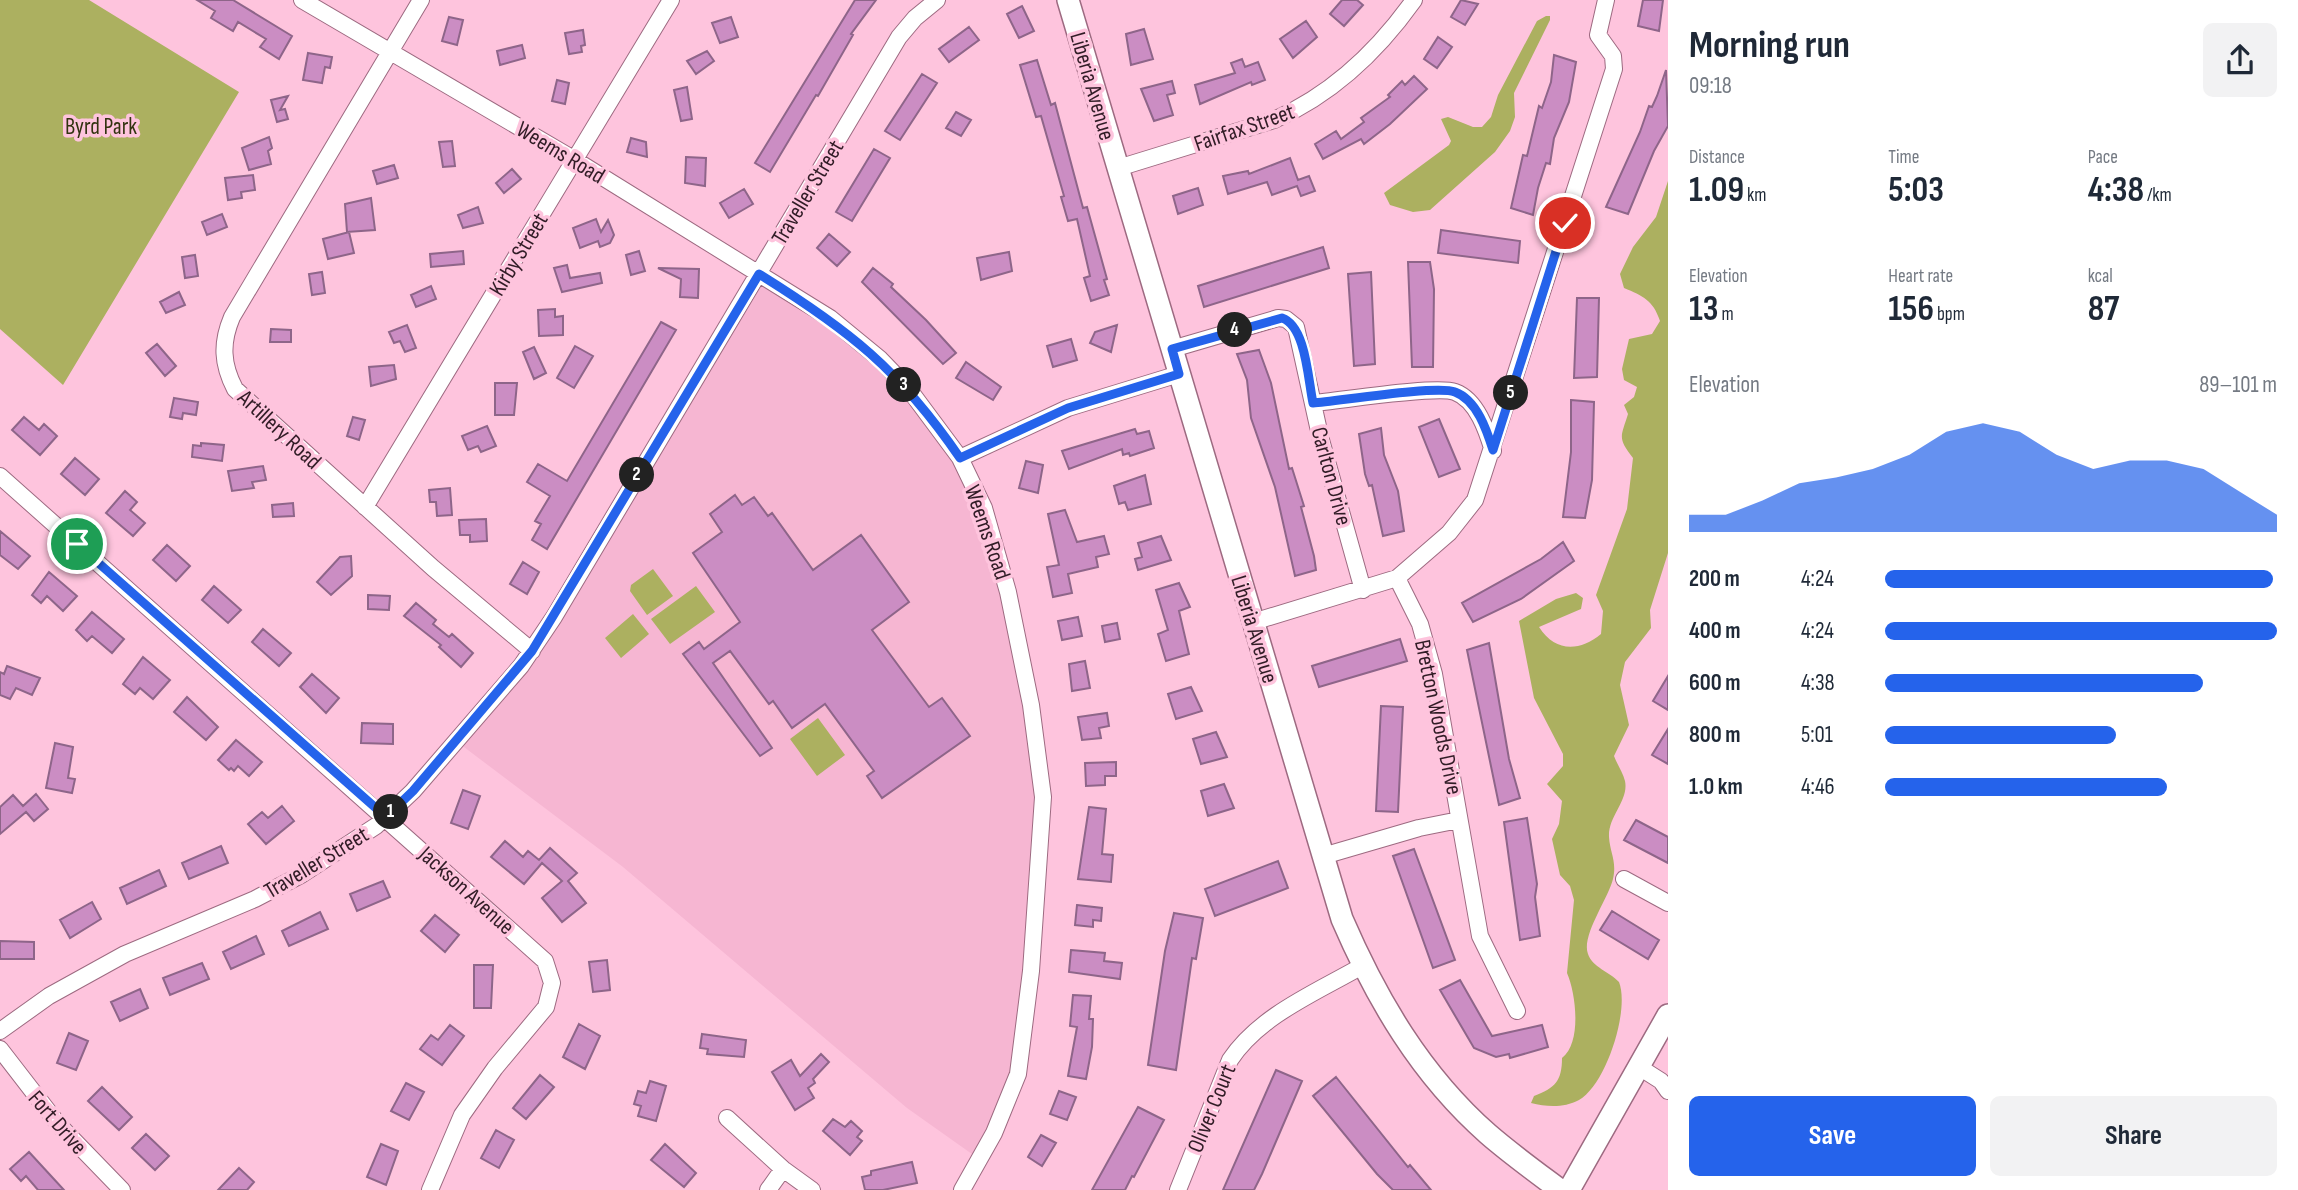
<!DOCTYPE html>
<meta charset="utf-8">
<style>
body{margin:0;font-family:"Sofia Sans Condensed",sans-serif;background:#f2f2f3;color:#1f2937;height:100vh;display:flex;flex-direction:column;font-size:26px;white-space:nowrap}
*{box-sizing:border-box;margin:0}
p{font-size:23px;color:#747a83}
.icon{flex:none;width:38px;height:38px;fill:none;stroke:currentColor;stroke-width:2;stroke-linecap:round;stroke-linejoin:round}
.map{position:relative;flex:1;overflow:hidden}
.details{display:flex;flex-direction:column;background:#fff;width:630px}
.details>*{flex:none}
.pin{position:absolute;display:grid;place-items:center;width:60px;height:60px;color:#fff;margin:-30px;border:4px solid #fff;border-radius:50%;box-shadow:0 2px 7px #0007}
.km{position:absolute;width:35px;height:35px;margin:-18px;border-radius:50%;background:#222;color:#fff;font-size:19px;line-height:35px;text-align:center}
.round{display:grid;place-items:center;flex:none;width:74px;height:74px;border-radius:10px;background:#f2f2f3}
.overview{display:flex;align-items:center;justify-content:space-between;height:119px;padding:0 21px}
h1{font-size:38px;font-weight:700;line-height:52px}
.figures{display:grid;grid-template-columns:repeat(3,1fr);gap:10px;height:119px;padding:7px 21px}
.figures div{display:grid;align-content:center}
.figures b{font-size:35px;font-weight:700}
.figures small{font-size:19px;font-weight:400}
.figures p{font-size:19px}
.chart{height:196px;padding:14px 21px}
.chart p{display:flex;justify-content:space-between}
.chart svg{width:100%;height:126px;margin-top:7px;fill:#2563eb;opacity:.7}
.primary-button{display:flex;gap:14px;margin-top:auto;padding:14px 21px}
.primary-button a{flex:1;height:80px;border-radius:10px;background:#2563eb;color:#fff;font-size:28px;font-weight:700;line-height:80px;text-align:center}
.primary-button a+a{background:#f2f2f3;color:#1f2937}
ul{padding:0 21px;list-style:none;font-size:23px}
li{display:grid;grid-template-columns:112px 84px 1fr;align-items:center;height:52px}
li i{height:18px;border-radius:9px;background:#2563eb}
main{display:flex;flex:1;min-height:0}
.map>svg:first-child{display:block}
</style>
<main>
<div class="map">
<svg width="1668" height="1190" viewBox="0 0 1668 1190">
<rect width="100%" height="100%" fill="#fec4dd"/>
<path fill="#f6b6d2" d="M759,274L830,318L908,388L984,508L1039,752L1018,1074L979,1159L907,1108L623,867L456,741L521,666Z"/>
<path fill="#acb060" d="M0,0H89L239,92L63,385L0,329Z
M1546,16H1550V20L1514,93L1515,117L1510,131L1495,152L1430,210L1413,212L1390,205L1384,193L1449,145L1451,141L1441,119L1448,117L1473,127H1482L1491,117L1498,95L1537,21Z
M1668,181V553L1650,610L1651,628L1625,662L1620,685L1629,725L1614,756C1617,764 1623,773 1625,781C1629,801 1608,816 1609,837C1610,853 1617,861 1613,879C1608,899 1581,936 1588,954C1592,967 1610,972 1619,982C1630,1010 1606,1085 1579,1100C1564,1108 1547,1107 1531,1103L1534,1096C1555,1088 1562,1081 1562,1058C1582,1043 1576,993 1567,973L1574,900L1570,886L1560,875L1552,839L1559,824L1562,801L1547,784L1563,766V754L1534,698L1519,621L1556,599L1576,593L1583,598L1581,609L1539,627C1555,652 1579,652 1601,634L1603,611L1596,595L1627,509L1633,458C1617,437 1621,437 1628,414L1624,405L1634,397L1637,387L1624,380L1622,369L1629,339L1652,334L1660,321C1653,300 1643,296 1624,288L1620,274L1633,247L1656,217Z
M653,569L673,596L647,615L630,591L631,585Z
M696,586L715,612L670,644L651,619Z
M633,614L649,634L621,658L605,638Z
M818,718L845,755L817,776L790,739Z"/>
<path fill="#cb8dc3" stroke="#8e6589" stroke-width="2" d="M197,0H233L292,36L279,59L260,47L266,39L238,22L233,31L211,18L215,11Z
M855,0H876L851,34L853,35L818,96L816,95L770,172L755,163Z
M1342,0H1357L1363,5L1344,26L1330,14Z
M1461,0L1478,4L1465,25L1451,17Z
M1643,0H1663L1659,31L1638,26Z
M1022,6L1034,31L1019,38L1007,14Z
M449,17L463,20L457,45L442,41Z
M731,17L738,37L720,43L712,23Z
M1306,21L1317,37L1293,58L1280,39Z
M969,27L979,40L949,62L939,49Z
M1144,29L1153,59L1131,65L1126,34Z
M583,30L585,45L581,46L582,52L569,54L565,33Z
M1438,37L1452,47L1437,68L1424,59Z
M522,45L525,58L500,65L497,51Z
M707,51L714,61L696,74L687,61Z
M308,53L332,57L330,68L325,67L322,83L303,80Z
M1554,55L1576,62L1569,102L1554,138L1550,164L1546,163L1538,188L1533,215L1511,208L1523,155L1527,156L1539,106L1542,108L1551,82Z
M1242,59L1245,67L1258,62L1265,80L1252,85L1251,82L1200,104L1195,85L1235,73L1231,63Z
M1037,60L1051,105L1055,103L1083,208L1087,207L1107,279L1104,280L1109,295L1091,301L1084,278L1090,276L1077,219L1068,221L1061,197L1064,196L1041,116L1036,117L1020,65Z
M1666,70L1668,126L1654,151L1628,214L1606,207L1640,132L1649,106L1652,107L1657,96Z
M922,74L937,83L900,140L885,131Z
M1414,76L1427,89L1390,124L1364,144L1361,139L1323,159L1315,144L1336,131L1341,139L1364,122L1361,118L1390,97L1388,95L1402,81L1405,85Z
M557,80L569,83L565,104L552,101Z
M1172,81L1175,93L1167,95L1173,115L1154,121L1141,89Z
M687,87L692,119L681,121L674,90Z
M288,96L280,110L285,109L288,119L277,122L271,100Z
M956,112L971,120L961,136L946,128Z
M269,137L272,148L268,151L271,164L249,170L242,148Z
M631,138L646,142L647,157L627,152Z
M452,141L455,166L443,167L439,142Z
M874,149L890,158L852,221L836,212Z
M686,157L706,158L705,186L685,183Z
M1290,158L1298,180L1309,176L1315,191L1301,196L1297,186L1272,195L1267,182L1228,194L1223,176L1248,171L1249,174Z
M394,165L398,178L377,184L373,171Z
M512,169L521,179L504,193L496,183Z
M253,175L255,190L241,192L242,198L228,200L225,178Z
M1198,188L1203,205L1178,214L1173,196Z
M744,189L753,204L729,218L720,203Z
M371,198L375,230L347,232L345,204Z
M478,207L483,223L463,228L458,215Z
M222,214L227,227L207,235L202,222Z
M596,219L601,232L608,220L614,235L610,243L600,247L598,241L580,248L573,228Z
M1441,230L1520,241L1518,263L1438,253Z
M349,232L354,253L328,259L323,239Z
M829,234L850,252L837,266L817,248Z
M1323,247L1329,268L1204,307L1198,286Z
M463,251L464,264L431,267L430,254Z
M639,251L645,271L631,275L626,255Z
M1009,252L1012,271L981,280L977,258Z
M195,255L198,276L185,278L182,257Z
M1408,262H1430L1434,289L1433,367H1412Z
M567,265L570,278L600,273L602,283L562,292L554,268Z
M658,268L699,269L698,298L680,297L681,279Z
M873,268L893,284L891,287L926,320L956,353L943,364L862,282Z
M322,272L325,293L312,295L309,274Z
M1371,272L1375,364L1354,366L1348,274Z
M431,286L436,299L416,307L411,295Z
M179,292L185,305L166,313L160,302Z
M1577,298H1599L1597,377L1574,378Z
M555,309V317L563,316V335L539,336L538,310Z
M661,322L676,330L547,549L532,540L541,524L535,521L550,496L527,482L538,464L567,481Z
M407,325L416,348L405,352L400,341L394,343L389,332Z
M1117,325L1111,352L1090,343L1095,332Z
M271,329L291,330V342H270Z
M1071,339L1077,360L1053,367L1047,346Z
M157,344L176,366L165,376L146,353Z
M575,346L593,356L574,388L557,378Z
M534,347L546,373L534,379L523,352Z
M1259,350L1271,383L1289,469L1292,468L1304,506L1301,507L1314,556L1316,570L1295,576L1275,487L1251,418L1247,380L1237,354Z
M966,362L1001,387L993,400L956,378Z
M394,365L396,379L371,386L369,367Z
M495,383H517L514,415H495Z
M174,398L198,402L196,415L183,413L182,419L170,417Z
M1571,400L1594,402L1592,480L1585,518L1563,517L1571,452Z
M24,417L39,430L44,424L57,436L40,455L12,430Z
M353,417L365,420L359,440L347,436Z
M1439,419L1460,469L1439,477L1419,427Z
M487,426L496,446L481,452L478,446L468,450L462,436Z
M1381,428L1384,455L1398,491L1404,531L1383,536L1372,485L1369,486L1365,474L1359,434Z
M1135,429L1137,434L1149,431L1154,448L1130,456L1129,453L1123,455L1122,449L1069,469L1062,451Z
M201,443L224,445L222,461L192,457L193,445L201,446Z
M75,458L99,479L85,495L61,474Z
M1026,461L1043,465L1038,493L1019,488Z
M263,466L266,480L252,482L254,488L232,491L228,471Z
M1145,475L1151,504L1128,510L1125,502L1119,504L1114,486Z
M450,488L452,515L437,516L436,502H430L429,490Z
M125,491L137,502L130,510L145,523L133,536L106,513Z
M735,495L742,505L754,497L768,516L772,513L813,570L861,535L909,602L872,630L929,707L942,698L970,736L882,798L867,776L874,771L825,704L792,728L773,701L769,704L730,651L713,663L772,748L760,756L683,654L699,642L704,649L740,622L693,553L722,532L710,514Z
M293,503L294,516L273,517L272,505Z
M1065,510L1077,542L1104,536L1109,554L1096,557L1098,567L1068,574L1072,593L1053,597L1047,567L1059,565L1048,514Z
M486,519L487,541L470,542V535H460L459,520Z
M0,531L30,556L18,569L0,555Z
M1161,536L1171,560L1138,570L1135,559L1142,557L1138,543Z
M1563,542L1574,561L1521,599L1473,622L1462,603L1541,559Z
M167,545L190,566L176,581L153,560Z
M351,556L352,576L331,595L317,582L340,557Z
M523,562L539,572L527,594L510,584Z
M49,572L77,596L63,611L47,596L41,603L32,595Z
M1179,583L1190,607L1179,611L1189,654L1166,661L1158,634L1168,630L1156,590Z
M214,586L241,610L228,623L202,600Z
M368,595L390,596L389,610L368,609Z
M416,603L436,620L433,624L449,637L452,634L473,653L461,667L439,647L441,645L404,616Z
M92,612L124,639L112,653L92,636L87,641L76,630Z
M1078,617L1082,636L1062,640L1058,621Z
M1117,623L1120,639L1105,642L1102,626Z
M263,629L291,653L279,666L252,642Z
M1400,639L1407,661L1319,687L1312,666Z
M1489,643L1509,759L1520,798L1499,805L1467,650Z
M143,657L170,680L153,699L140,688L135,694L123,684Z
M1085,661L1090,688L1072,691L1069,664Z
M7,666L40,678L32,695L16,688L10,699L0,695V672L4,674Z
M312,674L339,698L326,713L300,687Z
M1668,676V710L1653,701Z
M1191,687L1202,711L1176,719L1168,694Z
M187,697L218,727L206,740L174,712Z
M1381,706L1403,707L1398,812L1376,811Z
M1107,713L1109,726L1099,728L1101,738L1082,740L1078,717Z
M362,723L393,724V744L361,743Z
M1668,729V764L1652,755Z
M1216,732L1227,757L1201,764L1193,739Z
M236,740L262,762L249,776L238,766L234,771L231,768L229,770L218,760Z
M55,743L73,747L68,778L75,779L72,793L46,788Z
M1116,762V776H1105V785L1086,786L1085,763Z
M1224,784L1234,808L1208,816L1201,791Z
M463,790L480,796L468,829L451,823Z
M36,794L48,809L34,821L26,812L0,834V807L13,795L23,806Z
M282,806L294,821L266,844L248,824L262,812L268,818Z
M1089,807L1106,809L1102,854L1113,855L1111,882L1078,879Z
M1527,818L1537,884L1535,897L1540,936L1520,940L1504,822Z
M1636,820L1668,837V863L1624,840Z
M505,841L523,857L528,851L539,860L550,848L577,873L568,881L586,903L562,922L542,898L562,881L542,863L524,884L491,857Z
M221,846L228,863L189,879L182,863Z
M1414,849L1455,960L1433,968L1393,856Z
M1278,861L1288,888L1215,916L1205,889Z
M159,870L166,886L127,904L120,888Z
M383,881L390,897L357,911L350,894Z
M92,902L101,919L70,938L60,920Z
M1077,905L1102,908L1101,921L1093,920V927L1075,925Z
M1612,911L1659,940L1648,959L1600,930Z
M320,912L328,929L289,946L282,931Z
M1174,913L1203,918L1196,959L1192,958L1176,1070L1148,1065L1165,951Z
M435,915L459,935L445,952L421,931Z
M256,936L264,954L231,969L223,952Z
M0,941L34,942V959H0Z
M1071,950L1105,953L1104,961L1122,963L1120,979L1069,972Z
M607,960L610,990L593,992L589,962Z
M202,963L209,979L170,995L163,978Z
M474,965H493L491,1008H474Z
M1460,980L1492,1036L1542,1025L1548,1047L1510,1058L1509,1054L1496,1057L1474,1048L1440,990Z
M140,989L148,1008L120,1021L111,1002Z
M1073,995L1091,996L1089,1019H1093L1092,1047L1086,1079L1068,1076L1077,1027L1070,1026Z
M579,1024L600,1036L585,1069L563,1057Z
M450,1025L464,1036L442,1065L420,1049L431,1035L438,1040Z
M69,1033L88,1041L76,1070L57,1063Z
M702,1034L746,1040L744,1057L707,1054L708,1049L700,1048Z
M821,1054L829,1062L813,1079L815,1083L808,1088L814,1098L795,1110L772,1072L791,1060L800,1076Z
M1276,1070L1302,1081L1262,1174L1254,1190H1223Z
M540,1075L554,1087L526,1119L513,1108Z
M1336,1077L1408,1167L1410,1165L1431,1190H1393L1377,1174L1313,1096Z
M650,1081L666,1086L656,1121L638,1116L641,1106L634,1104L638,1091L646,1093Z
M406,1083L424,1092L409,1120L391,1111Z
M102,1087L132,1117L119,1130L88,1101Z
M1059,1091L1076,1097L1067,1120L1050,1114Z
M1138,1107L1164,1120L1134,1177L1132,1176L1125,1190H1092Z
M833,1119L845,1127L851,1121L862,1131L857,1137L862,1141L850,1155L823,1131Z
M496,1130L514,1140L499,1168L481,1158Z
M146,1134L169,1156L155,1170L132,1148Z
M1041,1135L1056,1143L1042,1166L1028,1157Z
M381,1144L398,1151L386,1185L367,1177Z
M665,1144L696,1173L684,1187L651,1160Z
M29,1152L52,1177L64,1190H38L26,1176L21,1181L10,1169Z
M912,1162L917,1183L883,1190H865L862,1177L871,1175V1171Z
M239,1168L254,1182L247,1190H218Z"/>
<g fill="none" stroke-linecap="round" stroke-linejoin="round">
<g stroke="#9d6a81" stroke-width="18">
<path id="street" d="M302,0L575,160L830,318L880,359L908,388L960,458L984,508L1008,592L1031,705L1043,797L1031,971L1018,1074L994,1133L962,1190
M421,0L232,317C221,343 222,364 235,389L433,568L532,651
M1118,168L1274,120C1333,94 1377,52 1414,0
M1172,349L1278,318L1286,319L1296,327L1321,440L1363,590
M1313,403C1339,401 1436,385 1455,392C1477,400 1487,431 1493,451
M960,458L1068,408L1179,374
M0,476L545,961L552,983L546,1007L495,1068L462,1115L430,1190
M365,507L671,0
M1397,578L1420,624L1434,674L1480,936L1517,1011
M1253,622L1397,578L1449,533L1475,500L1614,69L1613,56L1598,35L1606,0
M1323,856L1419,828L1459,820
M1624,879L1668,903
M0,1031L49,996L125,954L255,899L301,875L376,826L413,791L521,666L554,617L899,37L915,18L937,0
M0,1049L58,1124L122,1190
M1639,1067L1661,1081L1668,1091
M727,1118L783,1169L812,1190
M768,1190L783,1169
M1178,1190L1230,1060C1260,1015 1317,992 1362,966"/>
</g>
<g stroke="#9d6a81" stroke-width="24">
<path id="secondary" d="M1068,0L1342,919C1377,1000 1421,1075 1488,1134C1511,1154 1536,1172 1560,1190
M1569,1190L1668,1015"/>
</g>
<use href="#street" stroke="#fff" stroke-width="16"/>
<use href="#secondary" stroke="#fff" stroke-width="21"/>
</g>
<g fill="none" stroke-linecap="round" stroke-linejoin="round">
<g stroke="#fff" stroke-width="14">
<path id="route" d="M77,544L386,817L413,791L532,651L759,274C849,330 899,369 960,458L1068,408L1179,374L1172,349L1282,318C1306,326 1308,380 1313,403C1339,401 1437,385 1455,392C1477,400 1487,431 1493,450L1565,223"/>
</g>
<use href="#route" stroke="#2563eb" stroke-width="9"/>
</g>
<g text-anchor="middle" stroke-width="7" stroke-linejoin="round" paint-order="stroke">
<g font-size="23" fill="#311c26" stroke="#fec4dd">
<text transform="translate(1093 86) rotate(74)" y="8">Liberia Avenue</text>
<text transform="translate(1244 127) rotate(-19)" y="8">Fairfax Street</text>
<text transform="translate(561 152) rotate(31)" y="8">Weems Road</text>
<text transform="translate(807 192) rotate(-59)" y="8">Traveller Street</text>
<text transform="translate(518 254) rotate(-59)" y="8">Kirby Street</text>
<text transform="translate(280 429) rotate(43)" y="8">Artillery Road</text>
<text transform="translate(1332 476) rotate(75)" y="8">Carlton Drive</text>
<text transform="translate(988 532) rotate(71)" y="8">Weems Road</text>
<text transform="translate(1255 629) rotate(73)" y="8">Liberia Avenue</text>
<text transform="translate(1439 717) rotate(78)" y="8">Bretton Woods Drive</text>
<text transform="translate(316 862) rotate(-31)" y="8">Traveller Street</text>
<text transform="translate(467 890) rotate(42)" y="8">Jackson Avenue</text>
<text transform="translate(1211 1108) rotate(-68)" y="8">Oliver Court</text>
<text transform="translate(58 1122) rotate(49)" y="8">Fort Drive</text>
</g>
<g font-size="23" fill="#323310" stroke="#fec4dd">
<text x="101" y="134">Byrd Park</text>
</g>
</g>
</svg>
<div class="pin" style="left:77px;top:544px;background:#1e9e55"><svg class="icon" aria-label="arrive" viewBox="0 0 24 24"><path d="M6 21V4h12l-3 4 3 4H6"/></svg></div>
<div class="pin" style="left:1565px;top:223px;background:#d93025"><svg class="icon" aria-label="check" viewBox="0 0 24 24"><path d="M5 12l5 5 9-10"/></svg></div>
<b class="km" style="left:391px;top:812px">1</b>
<b class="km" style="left:637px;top:475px">2</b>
<b class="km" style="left:904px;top:385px">3</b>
<b class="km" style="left:1235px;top:330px">4</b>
<b class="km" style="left:1511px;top:393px">5</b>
</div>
<section class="details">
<div class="overview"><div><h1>Morning run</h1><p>09:18</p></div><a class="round"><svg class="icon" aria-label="share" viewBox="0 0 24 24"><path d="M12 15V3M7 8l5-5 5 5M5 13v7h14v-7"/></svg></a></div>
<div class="figures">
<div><p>Distance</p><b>1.09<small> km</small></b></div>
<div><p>Time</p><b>5:03</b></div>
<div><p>Pace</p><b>4:38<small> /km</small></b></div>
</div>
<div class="figures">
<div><p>Elevation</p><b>13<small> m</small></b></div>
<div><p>Heart rate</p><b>156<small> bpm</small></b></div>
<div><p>kcal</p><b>87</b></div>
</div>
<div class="chart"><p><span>Elevation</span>89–101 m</p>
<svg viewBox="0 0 160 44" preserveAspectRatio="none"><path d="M0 44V38L10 38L20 33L30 27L40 25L50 22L60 17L70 9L80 6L90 9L100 17L110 22L120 19L130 19L140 22L150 30L160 38V44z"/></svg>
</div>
<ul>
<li><b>200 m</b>4:24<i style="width:99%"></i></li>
<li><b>400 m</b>4:24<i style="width:100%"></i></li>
<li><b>600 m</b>4:38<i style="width:81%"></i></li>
<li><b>800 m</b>5:01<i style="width:59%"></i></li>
<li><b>1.0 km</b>4:46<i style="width:72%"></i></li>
</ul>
<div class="primary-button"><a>Save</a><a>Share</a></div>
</section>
</main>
